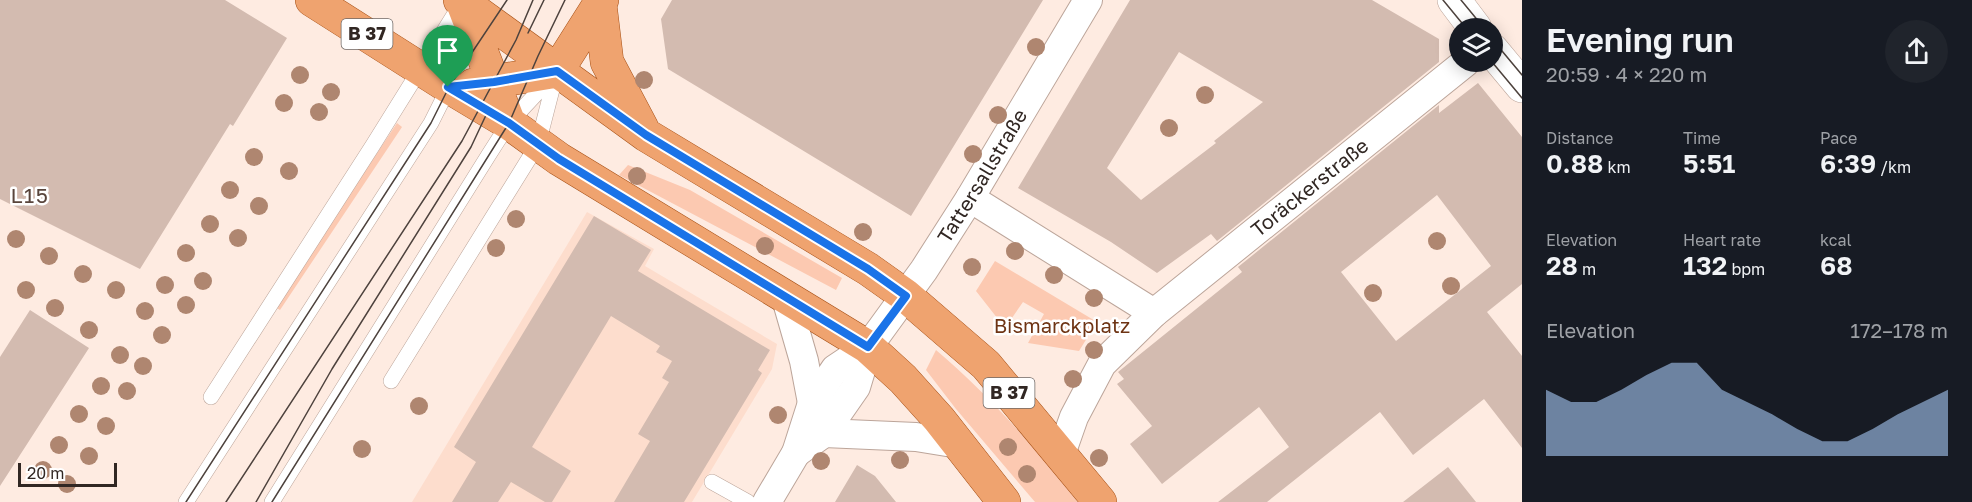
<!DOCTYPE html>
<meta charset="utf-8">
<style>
body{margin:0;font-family:"Golos Text",sans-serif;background:#20242c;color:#f1f3f6;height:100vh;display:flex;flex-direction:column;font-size:22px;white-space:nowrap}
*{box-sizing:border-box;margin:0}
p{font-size:20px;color:#9ea1a6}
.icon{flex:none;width:33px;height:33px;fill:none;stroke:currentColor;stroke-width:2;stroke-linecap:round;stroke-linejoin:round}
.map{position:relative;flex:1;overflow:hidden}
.details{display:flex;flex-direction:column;background:#171b24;width:450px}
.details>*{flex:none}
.controls{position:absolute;left:1449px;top:18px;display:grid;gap:12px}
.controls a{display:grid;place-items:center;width:54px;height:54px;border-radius:50%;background:#171b24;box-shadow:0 3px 15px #0003;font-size:30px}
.scale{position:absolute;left:18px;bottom:15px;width:99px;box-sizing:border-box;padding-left:6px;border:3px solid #312723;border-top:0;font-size:16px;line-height:21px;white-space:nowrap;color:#312723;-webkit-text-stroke:4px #fff;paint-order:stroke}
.pin{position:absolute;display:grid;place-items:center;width:51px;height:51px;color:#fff;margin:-62px -26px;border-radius:50% 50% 50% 0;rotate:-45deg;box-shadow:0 0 6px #0007}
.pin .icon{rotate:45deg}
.round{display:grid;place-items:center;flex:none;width:63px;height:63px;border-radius:32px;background:#20242c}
.summary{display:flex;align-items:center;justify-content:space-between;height:102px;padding:0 24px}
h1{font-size:33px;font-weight:600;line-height:45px}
.stats{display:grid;grid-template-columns:repeat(3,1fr);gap:9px;height:102px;padding:6px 24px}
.stats div{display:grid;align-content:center}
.stats b{font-size:26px;font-weight:600}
.stats small{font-size:16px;font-weight:400}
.stats p{font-size:16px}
.chart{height:168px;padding:12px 24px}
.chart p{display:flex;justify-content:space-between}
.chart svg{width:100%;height:108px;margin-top:6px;fill:#92b0d6;opacity:.7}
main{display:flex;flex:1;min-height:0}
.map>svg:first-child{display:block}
</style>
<main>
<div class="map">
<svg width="1522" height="502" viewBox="0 0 1522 502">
<rect width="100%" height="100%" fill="#feebe1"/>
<path fill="#fdddcd" d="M587,212L654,249L645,266L777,344L772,369L692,502H412Z"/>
<path fill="#fcc9b1" d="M397,123L402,127L280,310L275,307Z
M628,165L690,190L842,278L836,290L619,175Z
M995,261L1097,322L1079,351L1028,343L1044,314L1023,302L1005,328L976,291Z
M936,350C988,394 1036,448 1078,502H1035L956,409L926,370Z"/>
<path fill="#d3bbb0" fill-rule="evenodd" d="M0,0H225L287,38L233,126L230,124L140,269L0,199Z
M672,0H1043L911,216L668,69L661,19Z
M1130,0H1372L1439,39V62L1217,241L1211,234L1157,273L1111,242L1018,188ZM1179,52L1263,102L1214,141L1216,143L1141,200L1107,168Z
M1478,83L1522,137V284L1487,312L1522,356V448L1484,399L1413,455L1380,412L1267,502H1218L1289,447L1259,407L1162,484L1130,444L1152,426L1117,384L1124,379L1118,372L1242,272L1238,267L1439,105V113ZM1437,195L1491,266L1396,341L1341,272Z
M594,216L651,250L638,271L770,350L758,370L762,373L684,502H614L650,441L638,434L669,382L662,378L672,361L656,352L660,346L611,316L532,447L571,471L552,502H545L511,482L498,502H452L476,462L454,447Z
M30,310L89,348L0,486V357Z
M857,465L875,476L896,502H835Z
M1448,467L1476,502H1403Z"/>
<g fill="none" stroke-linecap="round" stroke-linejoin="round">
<g stroke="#bca59a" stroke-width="16">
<path id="lane" d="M391,381L538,144L556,74
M211,397L373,145L459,7
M712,482L748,502
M186,502L431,123L449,87L460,15
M272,502L488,156L509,123L552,77"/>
</g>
<g stroke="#bca59a" stroke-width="30">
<g id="street">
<path d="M970,198L1154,313"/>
<path d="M785,295L804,361L812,403"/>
<path d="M824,433L916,437L959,444"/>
<path id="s1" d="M796,453L824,433L856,387L868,347L924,270L970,198L1088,0"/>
<path id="s2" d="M1061,454L1074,417L1102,364L1154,313L1466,62"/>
<path d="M767,502L796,453L812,403L835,369L868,347"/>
</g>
</g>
<g stroke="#bca59a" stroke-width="34">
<path id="secondary" d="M1454,0L1475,28
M1492,50L1522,86"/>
</g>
<g stroke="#a65016" stroke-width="34">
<path id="primary" d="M312,0L449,87L509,123L559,159L868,347L903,379L939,419L1004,502
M460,0L646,135L868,269L906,296L986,365L1100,502
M462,1L509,123
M600,4L607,62L642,128
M557,71L602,0
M473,85L557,71"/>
</g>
<use href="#lane" stroke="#fff" stroke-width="15"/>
<use href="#street" stroke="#fff" stroke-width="28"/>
<use href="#secondary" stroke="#fff" stroke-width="33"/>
<use href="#primary" stroke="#efa36f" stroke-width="33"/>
<path stroke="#4d423d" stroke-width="1.5" d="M1443,0L1466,28
M1461,0L1484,28
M528,33L544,0
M1492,39L1522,75
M1492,62L1522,98
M186,502L431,123L449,87L507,0
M226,502L462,141L516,40L533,0
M256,502L332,369L471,147L487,113
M272,502L509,123L538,56L565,0"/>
</g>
<g fill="#af8670">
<circle cx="1036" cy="47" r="9"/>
<circle cx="300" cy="75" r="9"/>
<circle cx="644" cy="80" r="9"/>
<circle cx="331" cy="92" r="9"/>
<circle cx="1205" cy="95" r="9"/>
<circle cx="284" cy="103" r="9"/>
<circle cx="319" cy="112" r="9"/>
<circle cx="998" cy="115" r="9"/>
<circle cx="1169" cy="128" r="9"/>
<circle cx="973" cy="154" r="9"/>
<circle cx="254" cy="157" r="9"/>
<circle cx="289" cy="171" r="9"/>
<circle cx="637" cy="176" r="9"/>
<circle cx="230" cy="190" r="9"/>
<circle cx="259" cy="206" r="9"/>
<circle cx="516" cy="219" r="9"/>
<circle cx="210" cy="224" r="9"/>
<circle cx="863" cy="232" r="9"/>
<circle cx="238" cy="238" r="9"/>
<circle cx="16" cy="239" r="9"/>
<circle cx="1437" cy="241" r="9"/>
<circle cx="765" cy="246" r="9"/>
<circle cx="496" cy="248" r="9"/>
<circle cx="1015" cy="251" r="9"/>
<circle cx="186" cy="253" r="9"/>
<circle cx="49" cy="256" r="9"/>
<circle cx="972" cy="267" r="9"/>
<circle cx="83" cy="274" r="9"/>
<circle cx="1054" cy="275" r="9"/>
<circle cx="203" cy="281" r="9"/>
<circle cx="165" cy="285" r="9"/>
<circle cx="1451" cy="286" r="9"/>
<circle cx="26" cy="290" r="9"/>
<circle cx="116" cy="290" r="9"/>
<circle cx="1373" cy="293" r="9"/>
<circle cx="1094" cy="298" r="9"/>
<circle cx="186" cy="305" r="9"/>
<circle cx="55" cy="308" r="9"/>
<circle cx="145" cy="311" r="9"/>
<circle cx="89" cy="330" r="9"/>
<circle cx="162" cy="335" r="9"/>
<circle cx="1094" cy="350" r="9"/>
<circle cx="120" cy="355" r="9"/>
<circle cx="143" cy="366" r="9"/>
<circle cx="1073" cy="379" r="9"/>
<circle cx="101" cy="386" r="9"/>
<circle cx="127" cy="391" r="9"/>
<circle cx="419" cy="406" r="9"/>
<circle cx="79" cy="414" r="9"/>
<circle cx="778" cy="415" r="9"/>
<circle cx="106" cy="426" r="9"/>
<circle cx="59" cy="445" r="9"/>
<circle cx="1008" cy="447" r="9"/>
<circle cx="362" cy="449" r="9"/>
<circle cx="89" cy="456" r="9"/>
<circle cx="1099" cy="458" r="9"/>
<circle cx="900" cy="460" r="9"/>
<circle cx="821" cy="461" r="9"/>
<circle cx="43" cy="470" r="9"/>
<circle cx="1027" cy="474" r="9"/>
<circle cx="67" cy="484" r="9"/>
</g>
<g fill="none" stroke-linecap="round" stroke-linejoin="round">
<g stroke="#fff" stroke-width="12">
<path id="route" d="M557,71L646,135L868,269L906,296L868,347L559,159L509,123L448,87L494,82Z"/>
</g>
<use href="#route" stroke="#1a73e8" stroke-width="8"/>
</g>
<g text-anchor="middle" stroke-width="5" stroke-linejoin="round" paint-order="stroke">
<g fill="#fff" stroke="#6f6865" stroke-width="1.5">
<rect x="341.5" y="19" width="51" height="30" rx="4.5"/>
<rect x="983.5" y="378" width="51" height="30" rx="4.5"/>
</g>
<g font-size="18" font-weight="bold" fill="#312723">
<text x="367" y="40">B 37</text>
<text x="1009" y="399">B 37</text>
</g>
<g font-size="20" fill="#312723" stroke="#fff">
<text dy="7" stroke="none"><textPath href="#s1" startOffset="338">Tattersallstraße</textPath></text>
<text dy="7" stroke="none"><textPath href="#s2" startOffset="372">Toräckerstraße</textPath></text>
</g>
<g font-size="20" fill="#6e3414" stroke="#fff">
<text x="1062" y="333">Bismarckplatz</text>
</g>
<g font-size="21" letter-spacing="1.5" fill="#59453c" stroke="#fff">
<text x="30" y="203">L15</text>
</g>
</g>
</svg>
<div class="controls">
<a><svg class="icon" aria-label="layers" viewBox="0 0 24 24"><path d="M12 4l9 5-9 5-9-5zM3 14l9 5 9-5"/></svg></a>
</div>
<div class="scale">20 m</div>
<div class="pin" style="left:448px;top:87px;background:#1e9e55"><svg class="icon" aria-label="arrive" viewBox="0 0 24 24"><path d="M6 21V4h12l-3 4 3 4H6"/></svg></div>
</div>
<section class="details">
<div class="summary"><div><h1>Evening run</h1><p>20:59 · 4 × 220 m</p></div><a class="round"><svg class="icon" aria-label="share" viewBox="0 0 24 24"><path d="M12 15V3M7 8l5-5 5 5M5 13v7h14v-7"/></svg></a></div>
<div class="stats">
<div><p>Distance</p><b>0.88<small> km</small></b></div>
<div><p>Time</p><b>5:51</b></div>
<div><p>Pace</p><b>6:39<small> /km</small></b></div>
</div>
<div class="stats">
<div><p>Elevation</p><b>28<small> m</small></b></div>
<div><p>Heart rate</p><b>132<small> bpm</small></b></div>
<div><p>kcal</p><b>68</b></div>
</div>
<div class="chart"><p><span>Elevation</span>172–178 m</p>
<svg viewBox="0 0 160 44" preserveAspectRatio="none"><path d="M0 44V17L10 22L20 22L30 17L40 11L50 6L60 6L70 17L80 22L90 27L100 33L110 38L120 38L130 33L140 27L150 22L160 17V44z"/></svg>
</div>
</section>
</main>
